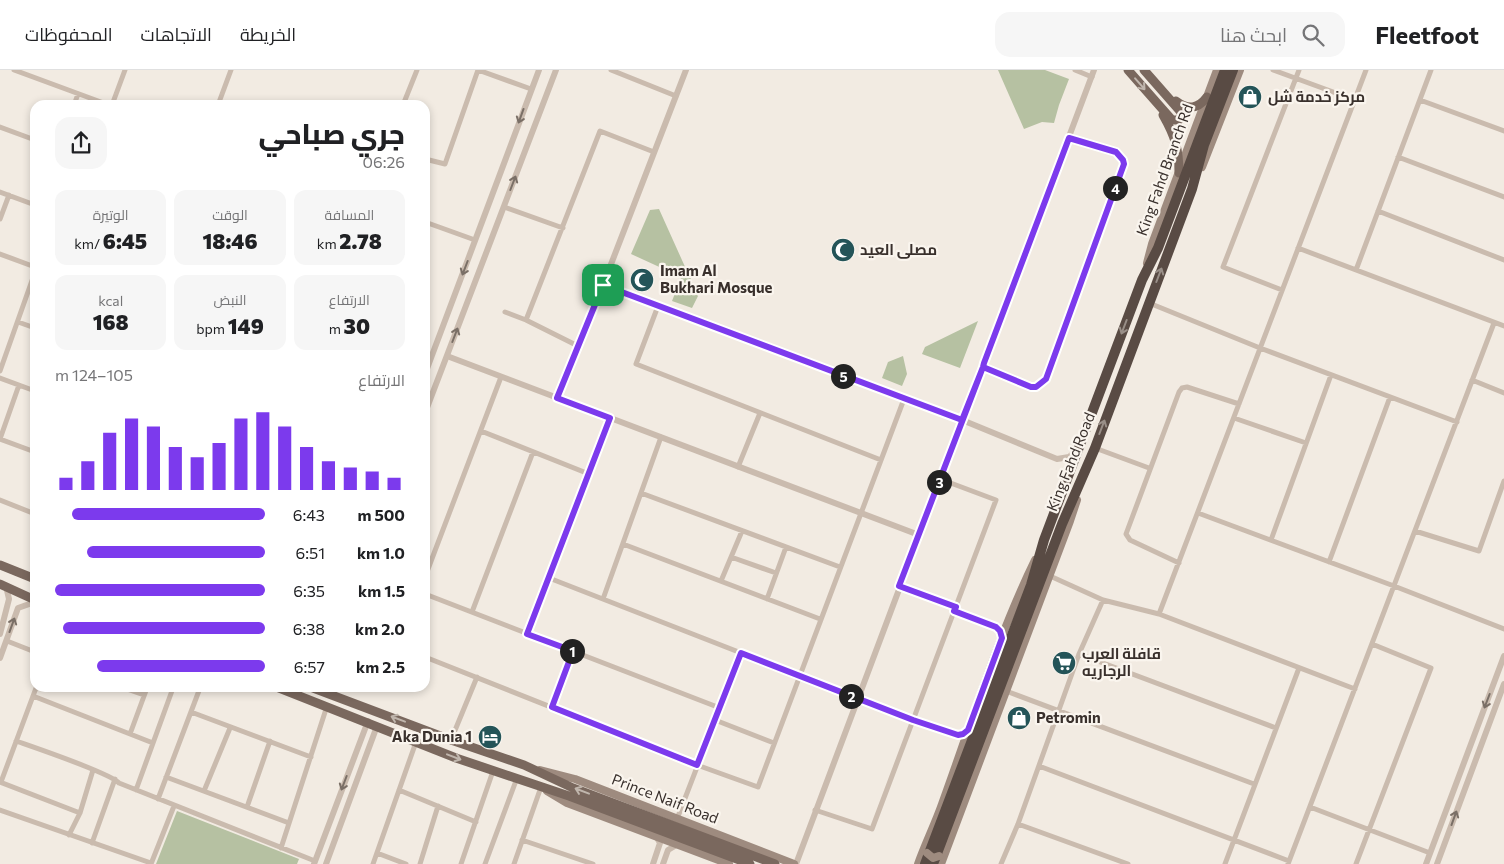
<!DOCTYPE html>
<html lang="ar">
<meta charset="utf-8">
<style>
body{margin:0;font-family:Commissioner,Cairo,sans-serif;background:#f6f6f6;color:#202124;direction:rtl;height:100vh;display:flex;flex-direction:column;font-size:19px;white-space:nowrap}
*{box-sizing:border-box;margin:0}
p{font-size:16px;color:#757577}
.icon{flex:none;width:28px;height:28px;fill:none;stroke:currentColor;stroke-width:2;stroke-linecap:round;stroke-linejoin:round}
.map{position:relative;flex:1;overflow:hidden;direction:ltr}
.sheet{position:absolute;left:30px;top:30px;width:400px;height:592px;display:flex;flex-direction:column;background:#fff;border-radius:15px;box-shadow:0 2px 8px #0003;direction:rtl}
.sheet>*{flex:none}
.pin{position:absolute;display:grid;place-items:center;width:42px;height:42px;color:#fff;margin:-21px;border-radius:10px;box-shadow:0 2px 8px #0006}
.km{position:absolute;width:25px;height:25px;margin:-12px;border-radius:50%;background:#222;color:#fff;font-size:14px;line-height:25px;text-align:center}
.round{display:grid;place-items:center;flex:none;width:52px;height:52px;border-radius:15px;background:#f6f6f6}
.headline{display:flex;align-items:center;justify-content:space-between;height:85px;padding:0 25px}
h1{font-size:28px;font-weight:800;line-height:38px}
.figures{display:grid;grid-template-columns:repeat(3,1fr);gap:8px;height:85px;padding:5px 25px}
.figures div{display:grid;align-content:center;border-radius:12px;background:#f6f6f6;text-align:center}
.figures b{font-size:21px;font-weight:800}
.figures small{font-size:14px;font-weight:400}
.figures p{font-size:14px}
.chart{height:140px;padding:10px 25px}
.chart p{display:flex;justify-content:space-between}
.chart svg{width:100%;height:90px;margin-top:5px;stroke:#7c3aed;stroke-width:6}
ul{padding:0 25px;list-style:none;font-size:16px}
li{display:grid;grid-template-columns:80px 60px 1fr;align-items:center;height:38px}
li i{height:12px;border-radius:6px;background:#7c3aed}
header{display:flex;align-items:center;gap:30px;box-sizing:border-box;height:70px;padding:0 25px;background:#fff;border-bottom:1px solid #e0e0e0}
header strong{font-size:24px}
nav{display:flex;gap:28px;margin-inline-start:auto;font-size:18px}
.search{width:350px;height:45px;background:#f6f6f6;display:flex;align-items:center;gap:12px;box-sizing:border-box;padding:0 18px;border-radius:15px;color:#757577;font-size:19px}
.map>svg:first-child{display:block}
</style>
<header>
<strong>Fleetfoot</strong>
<div class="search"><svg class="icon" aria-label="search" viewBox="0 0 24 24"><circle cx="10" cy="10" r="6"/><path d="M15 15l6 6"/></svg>ابحث هنا</div>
<nav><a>الخريطة</a><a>الاتجاهات</a><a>المحفوظات</a></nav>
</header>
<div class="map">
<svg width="1504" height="794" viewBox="0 0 1504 794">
<rect width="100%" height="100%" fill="#f2ebe2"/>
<path fill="#b6c1a2" d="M998,0H1045L1069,9L1059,35L1054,53L1042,52L1024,59Z
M659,139L686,199L679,206L631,184L650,140Z
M688,202L698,226L692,238L672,231L681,208Z
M978,251L960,298L922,284L925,277Z
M903,286L907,304L902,316L882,308L888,292Z
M177,741L299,789L297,794H156Z"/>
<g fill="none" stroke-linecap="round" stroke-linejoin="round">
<path stroke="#cabbae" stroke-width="5" d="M14,0L109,35
M478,0L531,19
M611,0L676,26
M1075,0L1092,7
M1273,0L1355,30
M1420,30L1504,61
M74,35L78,24
M112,35L125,0
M218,35L231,0
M403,35L417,0
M0,57L35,70
M1398,87L1504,127
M425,89L445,94L478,0
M0,122L35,135
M504,137L563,158
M1378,141L1504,190
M0,149L9,125
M425,152L475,170
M1298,178L1504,256
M0,184L35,197
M1356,200L1431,0
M1282,220L1223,197L1299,0
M1149,233L1260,278L1457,352
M658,236L636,294L881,390
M505,242L526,250
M18,252L35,258
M578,276L526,250L600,61L654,82
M983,297L1031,317C1038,317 1041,314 1045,309L1124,94L1123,89L1116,82L1069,68
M0,301L35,202
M0,308L35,321
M1472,310L1504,323
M1234,348L1306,373
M481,361L589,404
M0,369L19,315
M0,369L35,382
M1095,378L1149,398
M738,397L760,343
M641,423L840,497
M0,430L35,444
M1198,443L1394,516L1504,559
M1415,461L1479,481L1504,411
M1271,470L1331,305
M623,474L820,549
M731,487L776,503
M1329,492L1390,327
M1179,493L1130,470L1126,464L1179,322L1182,318L1187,317L1239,334
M1050,506L1103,530L1159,544L1355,619
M425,507L501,307
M549,508L913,650L958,665L963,664L968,661
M721,511L742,461
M899,516L956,537
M425,524L720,638
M603,529L661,367
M767,529L786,477
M954,541L995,557L1000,561L1002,567
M472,542L533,382
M1159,544L1366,0
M527,564L610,348
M7,571L35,582
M1079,584L1276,658
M425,587L697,695L758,717L904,329
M124,618L144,625
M1006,621L1254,714
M33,626L153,673
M552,637L573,581
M191,642L311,687
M715,650L774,673
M130,664L147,618
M451,670L477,607
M16,671C33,677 110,703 119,713L315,791
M1039,696L1289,791
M166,707L289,753
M0,712L80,743
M1,712L36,618
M136,720L173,618
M399,720L476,752
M204,721L230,658
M158,729L200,618
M247,737L270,671
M1310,737L1430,783
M0,740L151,793
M815,740L872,759L996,430L940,409
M677,749L741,583
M1018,754L1128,794
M69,765L80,743L93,700
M522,770L593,794
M92,773L115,709
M281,778L327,636
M377,783L406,794
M151,794L174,736
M373,794L416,672
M420,794L438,736
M461,794L493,701
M485,794L517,708
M514,794L541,717
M1001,794L1018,754L1079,584L1103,530
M1225,794L1299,598
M1288,794L1494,253
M1356,794L1431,598L1372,574"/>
<path stroke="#cabbae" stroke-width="6" d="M603,215L962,350L1057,389L1069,387L1077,380
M447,286L919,465
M425,304L539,0
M557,328L603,215L686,0
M425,343L556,0
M0,564L9,529L6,516
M0,588L18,538L35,532
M314,794L368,651
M326,794L377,656
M653,794L660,773L656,766
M663,794L668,780L678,774
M796,794L1094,0
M1426,794L1504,586
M1437,794L1504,614"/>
<path stroke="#9e8b7f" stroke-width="8" d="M1202,97L1240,0
M1147,193L1152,174L1217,0
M540,700L575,709L794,794
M547,721L567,733L729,794
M918,794C925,774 935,754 942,734C972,652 997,568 1035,490
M941,794L1070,451L1077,430"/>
<path stroke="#7a685e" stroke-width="9" d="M1128,0L1172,50H1179L1182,45L1180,41L1144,0
M1176,31C1188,40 1198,39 1207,27
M1163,45C1175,66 1179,79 1179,103
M0,495L35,509
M0,514L35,530
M279,618L456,688L569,726L750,794
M313,618L451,670L524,695L573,718L775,794"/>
<path stroke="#594b44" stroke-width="10" d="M925,794L1031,515L1044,470L1142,210L1158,178L1225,0
M933,794L1062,454L1095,378L1192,119L1204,75L1233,0"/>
<path stroke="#9e8b7f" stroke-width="8" d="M927,783L933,788L939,786"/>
</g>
<defs><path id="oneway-shaft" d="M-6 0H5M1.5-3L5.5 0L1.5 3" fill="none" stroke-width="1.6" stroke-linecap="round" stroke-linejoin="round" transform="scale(1.25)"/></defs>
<g stroke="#c0b6ad">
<use href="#oneway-shaft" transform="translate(1140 14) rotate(49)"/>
<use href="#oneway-shaft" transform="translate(398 649) rotate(-159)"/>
<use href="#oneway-shaft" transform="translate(454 687) rotate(21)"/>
<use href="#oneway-shaft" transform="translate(582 721) rotate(-159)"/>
</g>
<g stroke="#7a6f66">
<use href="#oneway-shaft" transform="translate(521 46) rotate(110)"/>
<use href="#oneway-shaft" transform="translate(513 113) rotate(-69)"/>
<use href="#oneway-shaft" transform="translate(465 198) rotate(111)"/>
<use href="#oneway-shaft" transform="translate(455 265) rotate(-69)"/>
<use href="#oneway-shaft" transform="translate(12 555) rotate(-70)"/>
<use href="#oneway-shaft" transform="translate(1487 631) rotate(111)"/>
<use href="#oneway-shaft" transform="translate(344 713) rotate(111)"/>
<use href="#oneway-shaft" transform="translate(1454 748) rotate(-70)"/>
</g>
<g stroke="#998f88">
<use href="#oneway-shaft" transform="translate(1159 205) rotate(-69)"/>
<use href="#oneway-shaft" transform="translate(1124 257) rotate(111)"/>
<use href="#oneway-shaft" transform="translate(1102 357) rotate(-69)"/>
</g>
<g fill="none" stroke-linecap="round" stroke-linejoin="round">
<g stroke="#fff" stroke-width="10">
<path id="route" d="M603,215L557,328L610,348L527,564L573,581L552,637L697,695L741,583L913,650L958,665L963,664L968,660L1002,568L1000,561L996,557L954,541L956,537L899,516L983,297L984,293L1069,68L1116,82L1123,90L1124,94L1046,309L1036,317H1031L983,297L962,350L603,215"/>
</g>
<use href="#route" stroke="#7c3aed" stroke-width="6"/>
</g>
<defs>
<g id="shop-disc" transform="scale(1.25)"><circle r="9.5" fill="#245458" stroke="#faf5ee"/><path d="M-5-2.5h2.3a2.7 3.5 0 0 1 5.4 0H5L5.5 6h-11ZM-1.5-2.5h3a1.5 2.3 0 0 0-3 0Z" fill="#fff"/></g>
<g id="mosque-disc" transform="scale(1.25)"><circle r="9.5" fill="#245458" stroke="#faf5ee"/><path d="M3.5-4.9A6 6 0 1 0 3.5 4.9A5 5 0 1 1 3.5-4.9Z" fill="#fff"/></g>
<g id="supermarket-disc" transform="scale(1.25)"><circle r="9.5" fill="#245458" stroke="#faf5ee"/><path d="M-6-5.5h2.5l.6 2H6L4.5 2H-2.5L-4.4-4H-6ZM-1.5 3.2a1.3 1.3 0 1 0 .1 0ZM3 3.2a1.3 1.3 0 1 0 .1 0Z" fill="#fff"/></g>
<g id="hotel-disc" transform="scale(1.25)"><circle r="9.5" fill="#245458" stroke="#faf5ee"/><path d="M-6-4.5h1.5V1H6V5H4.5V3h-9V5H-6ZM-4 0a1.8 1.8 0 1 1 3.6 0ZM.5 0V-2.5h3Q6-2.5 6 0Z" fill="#fff"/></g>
</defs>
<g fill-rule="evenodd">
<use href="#shop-disc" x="1250" y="27"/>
<use href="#mosque-disc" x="843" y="180"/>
<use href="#mosque-disc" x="642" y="210"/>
<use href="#supermarket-disc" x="1064" y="593"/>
<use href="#shop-disc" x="1019" y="648"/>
<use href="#hotel-disc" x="490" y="667"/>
</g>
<g text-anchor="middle" stroke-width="4.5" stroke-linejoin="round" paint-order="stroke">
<g font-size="15" font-weight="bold" fill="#39302c" stroke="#faf5ee" text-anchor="start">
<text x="1268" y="32">مركز خدمة شل</text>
<text x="860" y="185">مصلى العيد</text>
<text x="660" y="206">Imam Al<tspan x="660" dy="17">Bukhari Mosque</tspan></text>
<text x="1082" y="589">قافلة العرب<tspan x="1082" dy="17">الرجاريه</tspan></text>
<text x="1036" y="653">Petromin</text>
<text x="472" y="672" text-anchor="end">Aka Dunia 1</text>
</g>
<g font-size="15" fill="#39302c" stroke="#faf5ee">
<text transform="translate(1165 100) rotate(-70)" y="5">King Fahd Branch Rd</text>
<text transform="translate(1071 392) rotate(-68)" y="5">King Fahd Road</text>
<text transform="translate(665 729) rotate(21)" y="5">Prince Naif Road</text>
</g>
</g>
</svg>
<div class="pin" style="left:603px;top:215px;background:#1e9e55"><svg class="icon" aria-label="arrive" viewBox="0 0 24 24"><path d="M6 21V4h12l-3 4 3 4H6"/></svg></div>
<b class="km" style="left:572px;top:581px">1</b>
<b class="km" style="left:851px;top:626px">2</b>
<b class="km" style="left:939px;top:412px">3</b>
<b class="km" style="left:1115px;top:118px">4</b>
<b class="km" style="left:843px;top:306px">5</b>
<section class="sheet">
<div class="headline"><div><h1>جري صباحي</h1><p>06:26</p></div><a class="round"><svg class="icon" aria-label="share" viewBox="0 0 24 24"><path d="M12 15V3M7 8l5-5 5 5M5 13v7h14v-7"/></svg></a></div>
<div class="figures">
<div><p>المسافة</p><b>2.78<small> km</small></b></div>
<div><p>الوقت</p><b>18:46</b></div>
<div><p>الوتيرة</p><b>6:45<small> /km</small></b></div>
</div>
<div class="figures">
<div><p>الارتفاع</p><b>30<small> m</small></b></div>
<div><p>النبض</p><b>149<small> bpm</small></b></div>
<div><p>kcal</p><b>168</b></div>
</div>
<div class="chart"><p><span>الارتفاع</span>105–124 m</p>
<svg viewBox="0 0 160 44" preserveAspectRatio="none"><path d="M5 44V38M15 44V30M25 44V16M35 44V9M45 44V13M55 44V23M65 44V28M75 44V21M85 44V9M95 44V6M105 44V13M115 44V23M125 44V30M135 44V33M145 44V35M155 44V38"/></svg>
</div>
<ul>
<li><b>500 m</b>6:43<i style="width:92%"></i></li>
<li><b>1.0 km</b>6:51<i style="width:85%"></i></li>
<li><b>1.5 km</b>6:35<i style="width:100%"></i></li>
<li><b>2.0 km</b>6:38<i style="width:96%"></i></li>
<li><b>2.5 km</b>6:57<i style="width:80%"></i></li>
</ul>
</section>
</div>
